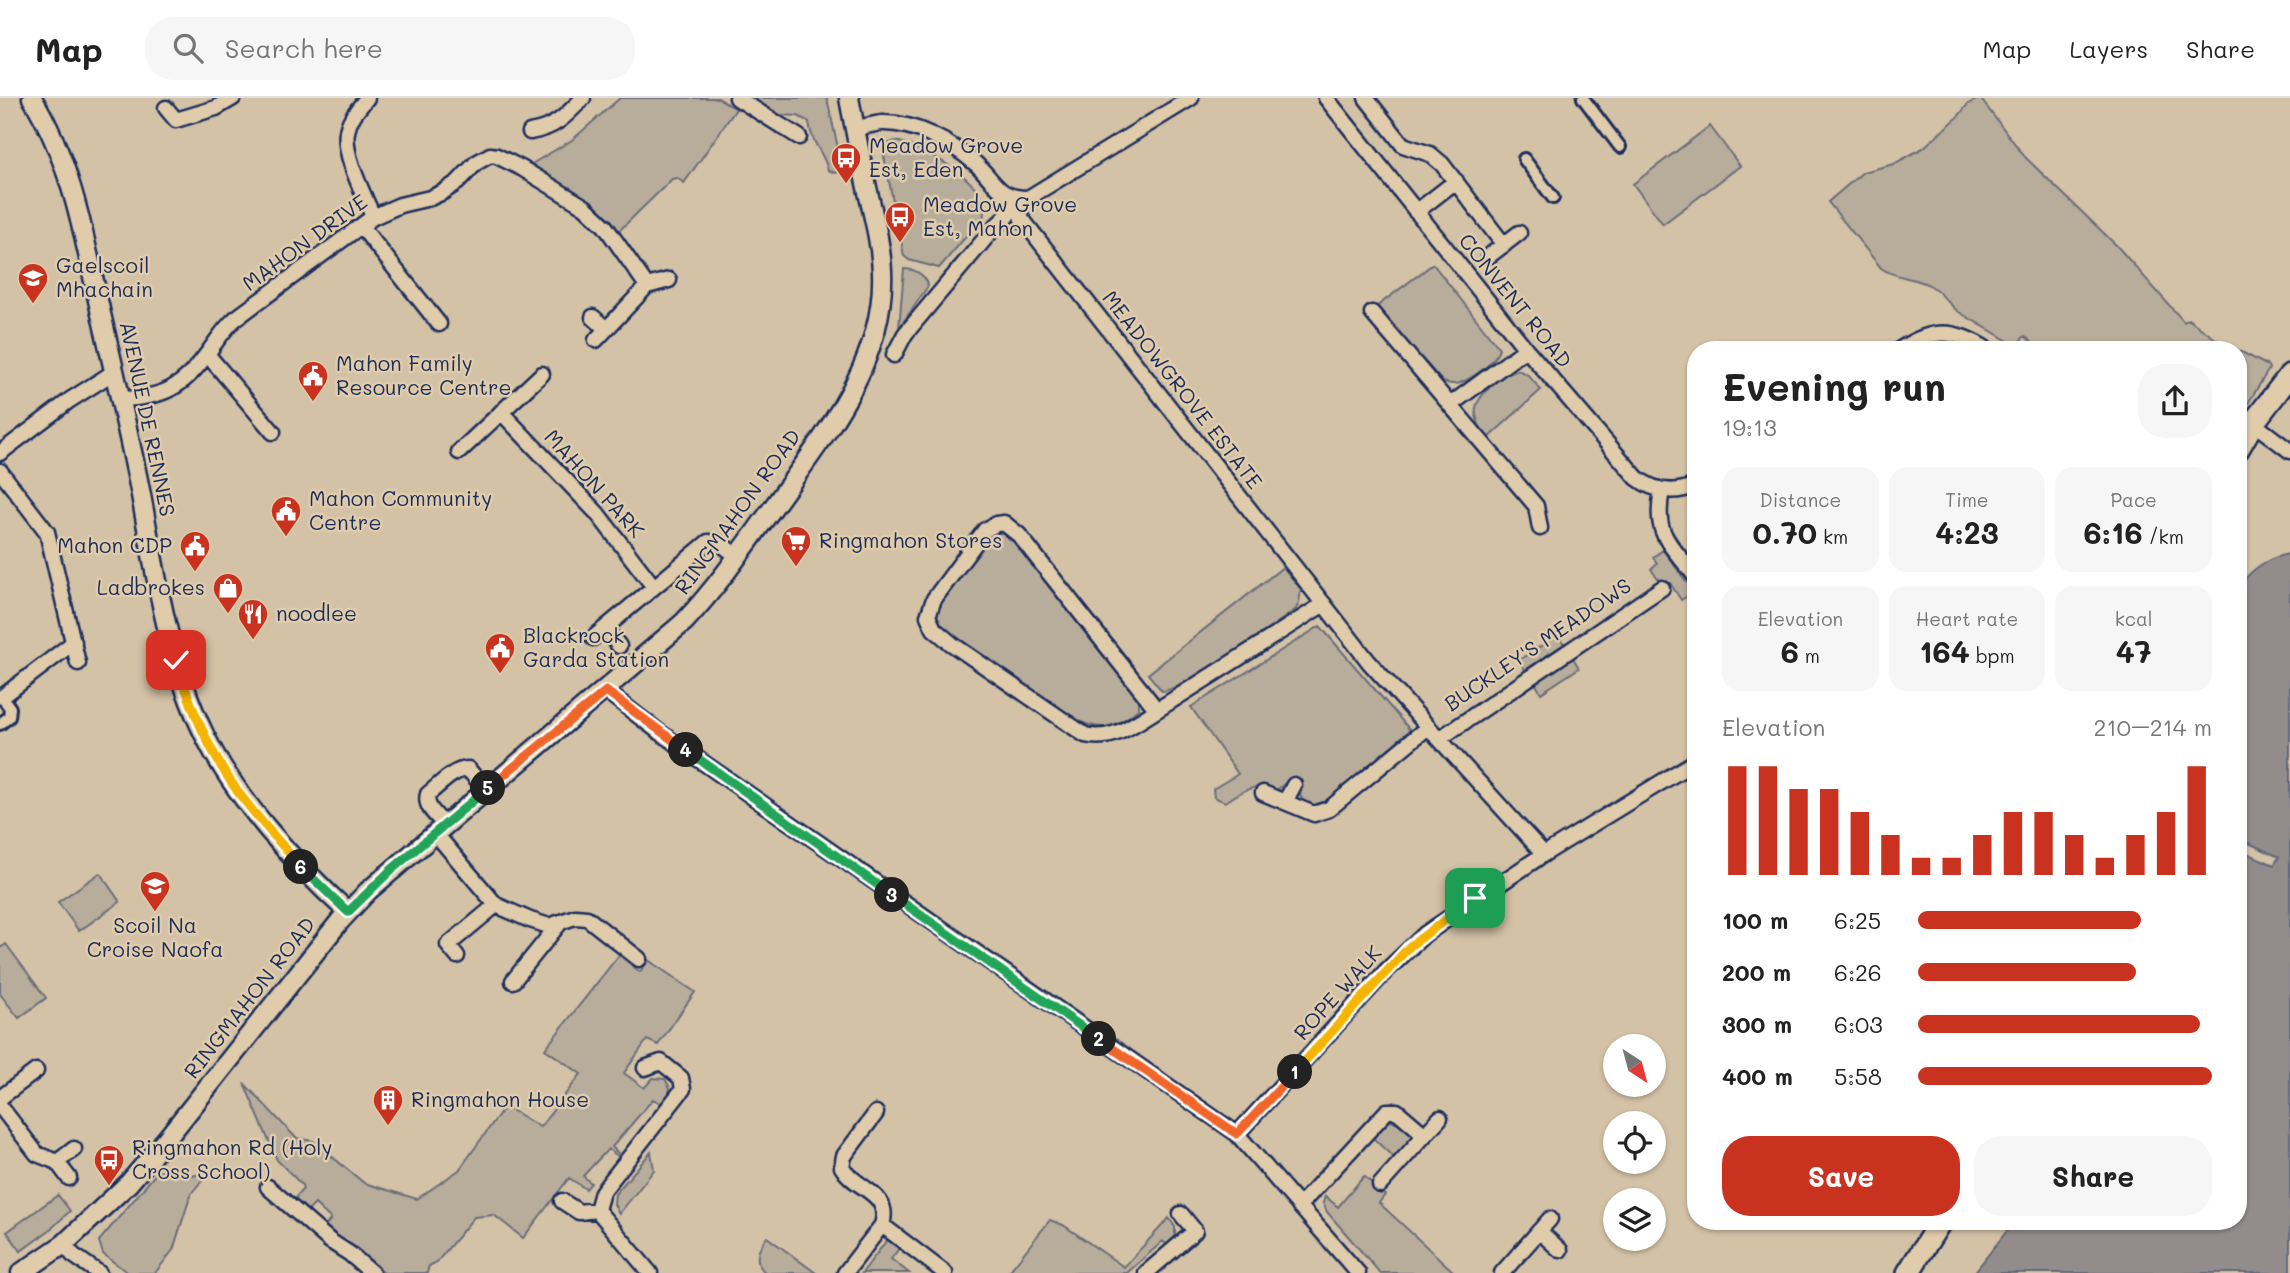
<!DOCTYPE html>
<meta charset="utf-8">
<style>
body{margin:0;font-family:Mali,sans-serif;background:#f6f6f6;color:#222;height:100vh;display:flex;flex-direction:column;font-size:26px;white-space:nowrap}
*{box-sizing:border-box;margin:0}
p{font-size:23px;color:#767676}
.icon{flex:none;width:38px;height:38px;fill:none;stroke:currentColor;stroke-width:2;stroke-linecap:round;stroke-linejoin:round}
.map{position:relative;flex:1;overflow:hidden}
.panel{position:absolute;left:1687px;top:243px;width:560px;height:889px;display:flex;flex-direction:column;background:#fff;border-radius:28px;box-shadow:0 2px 5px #0004}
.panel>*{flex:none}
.needle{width:46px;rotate:144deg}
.fabs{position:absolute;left:1603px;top:936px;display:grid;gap:14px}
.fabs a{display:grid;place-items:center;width:63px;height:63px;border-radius:50%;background:#fff;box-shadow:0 2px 5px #0004;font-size:35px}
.pin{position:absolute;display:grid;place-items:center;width:60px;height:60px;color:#fff;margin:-30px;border-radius:14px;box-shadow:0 4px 10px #0006}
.km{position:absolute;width:35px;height:35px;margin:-18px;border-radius:50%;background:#222;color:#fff;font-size:19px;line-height:35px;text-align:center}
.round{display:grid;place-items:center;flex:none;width:74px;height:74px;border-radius:28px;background:#f6f6f6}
.head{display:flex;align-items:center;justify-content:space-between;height:119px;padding:0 35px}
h1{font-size:38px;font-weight:800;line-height:52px}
.figures{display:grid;grid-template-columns:repeat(3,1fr);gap:10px;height:119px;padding:7px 35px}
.figures div{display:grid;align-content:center;border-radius:18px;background:#f6f6f6;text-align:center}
.figures b{font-size:30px;font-weight:800}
.figures small{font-size:19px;font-weight:400}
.figures p{font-size:19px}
.chart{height:196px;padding:14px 35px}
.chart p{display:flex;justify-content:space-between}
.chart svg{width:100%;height:126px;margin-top:7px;stroke:#c8321e;stroke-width:6}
.action{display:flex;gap:14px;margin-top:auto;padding:14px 35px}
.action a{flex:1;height:80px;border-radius:28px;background:#c8321e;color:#fff;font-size:28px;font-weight:800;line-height:80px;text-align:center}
.action a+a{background:#f6f6f6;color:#222}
ul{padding:0 35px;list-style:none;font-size:23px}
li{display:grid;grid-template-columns:112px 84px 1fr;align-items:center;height:52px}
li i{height:18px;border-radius:9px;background:#c8321e}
header{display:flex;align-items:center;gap:42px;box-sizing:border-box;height:98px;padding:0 35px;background:#fff;border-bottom:2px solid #e0e0e0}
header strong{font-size:33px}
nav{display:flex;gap:38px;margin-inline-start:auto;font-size:24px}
.search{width:490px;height:63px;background:#f6f6f6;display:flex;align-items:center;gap:18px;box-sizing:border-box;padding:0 24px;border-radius:28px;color:#767676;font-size:26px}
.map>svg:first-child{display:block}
</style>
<header>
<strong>Map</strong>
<div class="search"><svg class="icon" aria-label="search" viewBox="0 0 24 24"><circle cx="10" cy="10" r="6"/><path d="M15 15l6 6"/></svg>Search here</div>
<nav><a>Map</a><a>Layers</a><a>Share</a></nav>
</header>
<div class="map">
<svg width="2290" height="1175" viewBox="0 0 2290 1175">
<rect width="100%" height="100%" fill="#d4c2a6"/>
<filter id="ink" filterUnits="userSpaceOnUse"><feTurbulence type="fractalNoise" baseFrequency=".0143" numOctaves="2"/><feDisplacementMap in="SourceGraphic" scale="14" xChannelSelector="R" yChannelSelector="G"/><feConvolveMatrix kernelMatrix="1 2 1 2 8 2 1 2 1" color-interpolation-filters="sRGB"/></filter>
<g filter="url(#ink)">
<path fill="#b8ac9b" stroke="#6a6e7c" stroke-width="2" d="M620,0H718L736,11L684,85L677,80L672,81L619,133C596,102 562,86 530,67L572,42Z
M751,0H827L843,73L835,75L828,72C823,52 812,48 809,24L798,18L780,17Z
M1980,0L2025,59L2117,148L2184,224L2188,221L2220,244L2238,252H2040L2025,238L2015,248C1997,235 1978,226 1959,214C1949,207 1942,195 1931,188C1916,179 1896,181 1881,170L1828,104L1863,74L1894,66L1923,50L1957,20L1968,6Z
M1710,28L1740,68L1663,126L1633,86Z
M895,43C919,47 997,87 983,119L939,170L909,162L904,158L883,53L887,46Z
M1433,166L1499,250C1497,264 1473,280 1460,285C1454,287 1449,286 1443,284L1376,209Z
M904,171C915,171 926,177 928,188L899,230Z
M2238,252L2268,268L2269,271L2238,322Z
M1518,272L1528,277L1541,292L1487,341C1471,316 1471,306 1493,286C1501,279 1507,274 1518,272Z
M998,435H1004L1011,439L1132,591L1138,603V611C1116,631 1102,634 1076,622L951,537L936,521C936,507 973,456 984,444C987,441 993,438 998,435Z
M1663,452L1694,494L1681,502L1670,485L1663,489L1651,471L1657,465L1653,459Z
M1283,469L1301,491L1299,505L1296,511C1278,525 1178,594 1162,593L1148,576Z
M1320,528L1410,632L1324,706L1312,708L1303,704L1300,696L1302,688L1290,681L1277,692L1265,687L1264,690C1249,687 1237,697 1225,704L1214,699L1213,691L1238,676L1191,609Z
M1558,537L1564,546L1525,572L1519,562Z
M1573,560L1579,570L1541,595L1535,585Z
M100,775L120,804L79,833L58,804Z
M6,846L46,900L19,920L0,896V850Z
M619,857L640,874L648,862L695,894L658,947L647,942L624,975L644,990L653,980L665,981L670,990L668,1000L662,1006L653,1001L612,1049L620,1057L619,1059L608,1051L583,1078L591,1085L586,1091L569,1080L523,1140L494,1117L474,1119L437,1164L429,1168L427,1175H384L360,1155L324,1129L331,1121L315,1106L307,1114L296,1104V1099L303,1091L302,1087L277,1062L244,985L296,1040L313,1043L364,1085L417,1101L459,1072L505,1008L540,1029L581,976L545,951Z
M1389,1023L1400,1025L1414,1037L1394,1060L1373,1040Z
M651,1054L654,1072L619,1116L614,1106L615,1096Z
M158,1073L186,1078L207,1076L191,1096L173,1152L155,1175H128L103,1156L99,1143Z
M1364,1078L1385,1097L1379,1105L1455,1175H1380L1327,1114L1323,1105L1325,1098L1338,1109Z
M58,1097L70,1113L51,1131L21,1153L7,1134Z
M1169,1120L1175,1129V1139L1167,1147L1163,1143L1127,1175H1008L1050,1122L1063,1127L1124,1169Z
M767,1139L816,1175H766C752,1164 758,1151 767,1139Z
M887,1142L900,1149L891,1161L909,1175H862Z"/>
<path fill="#928d8c" stroke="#62677a" stroke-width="2" d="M2290,456V1175H1974L2010,1129L2019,1124H2238V751L2274,767L2279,759L2238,740V491C2249,472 2268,459 2290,456Z"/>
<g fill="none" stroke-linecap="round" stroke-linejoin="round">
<g stroke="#1b2f5e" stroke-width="16">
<path id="pedestrian" d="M1583,0L1620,49
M1524,61L1553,100
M0,626L9,619L10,610L2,599"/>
</g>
<g stroke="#1b2f5e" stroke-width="19">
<path id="minor" d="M367,0C359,10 349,20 347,34C343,58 364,96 373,119
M737,0L799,39
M1326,0L1526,251L1637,380C1655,394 1676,396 1696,387
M1366,0L1403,47L1430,56L1442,66L1504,147
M166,10L176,22L216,10L233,0
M855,30C864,29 873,26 882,25C915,24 952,45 976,66C996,84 997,100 1028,100L1191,0
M530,34C555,30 566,18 583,0
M1015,100L1022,121L1369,564L1544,756
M1416,114L1456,83
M361,128L439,226
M1489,158L1519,135
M647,188L669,182
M1372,215L1536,408L1540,430
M593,219L606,231
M1899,252C1932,230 1954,230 1988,252
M207,256L273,334
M894,257L905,236L994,130L1007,118L1015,100
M121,301C162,300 183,290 207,256C216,244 223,232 235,221L373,119L400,107L430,100L443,94L458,84L476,65L490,57L497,58L523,71L585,109L605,128L647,188L596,242
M1450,307L1526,251
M501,314L597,415L654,489
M2253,325L2290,353
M459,354L542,276
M0,355L70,302L114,274
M0,373L47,434L78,565
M1662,392C1653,438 1670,445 1696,479
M1004,425L1019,437L1157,612C1134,626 1113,644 1085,637L952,546L934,531L928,518L934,501L985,432L996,426Z
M605,530L619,548
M593,540L708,444L720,445L738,459
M606,593L658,633L1237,1036L1358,1175
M2,599L74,544
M1157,612L1324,506
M1439,641L1662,490
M1263,695L1314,716L1329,711L1428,629
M1285,704L1294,687
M445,727C437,718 424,709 428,696C440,687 453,671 468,671L486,692
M435,735L496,807L530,822L549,828L575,819L587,820L639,861
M457,858L448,847L496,807
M513,883L559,826
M645,970L661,964L681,980L683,991L602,1094L597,1112L650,1175
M0,1000L36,973
M0,1008L37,1056L57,1064L69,1080
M876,1015L844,1058L842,1069C855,1092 892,1094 882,1127L945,1175
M1237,1036L1386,873L1425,836L1544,756L1696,663
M57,1064L74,1051
M1380,1087L1440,1020
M268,1089L330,1143L350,1156L372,1175
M562,1103L579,1114L597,1112
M1299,1108L1387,1013H1397L1425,1037
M1539,1133L1560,1152
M64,1146L73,1157L99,1175
M845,1175L882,1127
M1146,1175L1195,1133L1181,1116
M1502,1175L1550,1121"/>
</g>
<g stroke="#1b2f5e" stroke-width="23">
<path id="tertiary" d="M32,0C72,64 85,143 101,216C115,276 129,337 141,397C156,478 168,563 205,638C236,701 296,767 348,814
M21,1175L64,1146L129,1085L168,1039L340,823L368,793L684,524C717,489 744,450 772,411C822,340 886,265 882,173C881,147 874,120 868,94C861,63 855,31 849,0"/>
</g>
<g stroke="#1b2f5e" stroke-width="26">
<path id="secondary" d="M2238,351L2253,325L2290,277
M1908,1175L1940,1124"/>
</g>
<use href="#pedestrian" stroke="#e0cbaa" stroke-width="10"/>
<use href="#minor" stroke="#e0cbaa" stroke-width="14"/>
<use href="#tertiary" stroke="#e0cbaa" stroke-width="18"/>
<use href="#secondary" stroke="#e0cbaa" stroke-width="21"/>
</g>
</g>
<g fill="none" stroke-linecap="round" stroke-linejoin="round" filter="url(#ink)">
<g stroke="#fff" stroke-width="14">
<path id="split-1" d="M1295,974L1410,848L1475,800"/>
</g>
<g stroke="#fff" stroke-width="14">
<path id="split-2" d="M1099,941L1237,1036L1295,974"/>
</g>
<g stroke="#fff" stroke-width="14">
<path id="split-3" d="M892,797L1099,941"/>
</g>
<g stroke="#fff" stroke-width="14">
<path id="split-4" d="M686,652L892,797"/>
</g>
<g stroke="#fff" stroke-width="14">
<path id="split-5" d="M488,690L606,593L686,652"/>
</g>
<g stroke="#fff" stroke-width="14">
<path id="split-6" d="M301,769L348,814L390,773L488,690"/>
</g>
<g stroke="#fff" stroke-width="14">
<path id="split-7" d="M176,562C190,608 209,654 238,694C257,720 280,744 301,769"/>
</g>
<use href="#split-1" stroke="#f5b400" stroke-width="9"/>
<use href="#split-2" stroke="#f0652b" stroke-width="9"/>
<use href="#split-3" stroke="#22a559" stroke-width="9"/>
<use href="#split-4" stroke="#22a559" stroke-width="9"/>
<use href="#split-5" stroke="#f0652b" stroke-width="9"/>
<use href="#split-6" stroke="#22a559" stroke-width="9"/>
<use href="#split-7" stroke="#f5b400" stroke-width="9"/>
</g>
<defs>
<g id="bus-pin" transform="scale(1.575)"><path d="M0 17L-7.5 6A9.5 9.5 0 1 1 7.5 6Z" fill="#c8321e" stroke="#e0cbaa"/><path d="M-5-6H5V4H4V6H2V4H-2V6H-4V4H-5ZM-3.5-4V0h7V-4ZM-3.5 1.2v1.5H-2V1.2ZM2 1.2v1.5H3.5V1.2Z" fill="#fff"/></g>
<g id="school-pin" transform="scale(1.575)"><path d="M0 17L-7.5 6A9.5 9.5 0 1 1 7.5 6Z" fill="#c8321e" stroke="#e0cbaa"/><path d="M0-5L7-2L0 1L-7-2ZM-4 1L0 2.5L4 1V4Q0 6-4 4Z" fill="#fff"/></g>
<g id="civic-pin" transform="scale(1.575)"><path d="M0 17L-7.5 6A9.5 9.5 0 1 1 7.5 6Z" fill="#c8321e" stroke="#e0cbaa"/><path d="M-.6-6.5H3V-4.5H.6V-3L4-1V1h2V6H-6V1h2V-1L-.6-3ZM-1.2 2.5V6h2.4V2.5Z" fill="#fff"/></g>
<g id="supermarket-pin" transform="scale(1.575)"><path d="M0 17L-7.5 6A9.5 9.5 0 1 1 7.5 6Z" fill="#c8321e" stroke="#e0cbaa"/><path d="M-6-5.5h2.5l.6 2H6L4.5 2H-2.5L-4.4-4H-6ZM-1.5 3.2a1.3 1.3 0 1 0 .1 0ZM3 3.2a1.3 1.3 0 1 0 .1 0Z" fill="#fff"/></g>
<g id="shop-pin" transform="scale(1.575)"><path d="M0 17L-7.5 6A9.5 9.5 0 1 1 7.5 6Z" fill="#c8321e" stroke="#e0cbaa"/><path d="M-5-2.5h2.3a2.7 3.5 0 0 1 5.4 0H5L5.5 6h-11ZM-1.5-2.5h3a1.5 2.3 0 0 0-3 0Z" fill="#fff"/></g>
<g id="restaurant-pin" transform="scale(1.575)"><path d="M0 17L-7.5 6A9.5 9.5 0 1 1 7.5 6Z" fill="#c8321e" stroke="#e0cbaa"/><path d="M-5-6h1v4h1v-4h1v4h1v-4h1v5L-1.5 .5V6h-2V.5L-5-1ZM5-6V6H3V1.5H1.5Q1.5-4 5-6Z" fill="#fff"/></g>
<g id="building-pin" transform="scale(1.575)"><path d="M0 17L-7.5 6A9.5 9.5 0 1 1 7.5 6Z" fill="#c8321e" stroke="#e0cbaa"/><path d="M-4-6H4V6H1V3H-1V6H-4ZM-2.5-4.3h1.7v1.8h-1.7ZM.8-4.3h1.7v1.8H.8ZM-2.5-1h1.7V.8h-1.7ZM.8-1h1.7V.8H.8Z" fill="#fff"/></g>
</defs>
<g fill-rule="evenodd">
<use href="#bus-pin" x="846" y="60"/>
<use href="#bus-pin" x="900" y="119"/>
<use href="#school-pin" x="33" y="180"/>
<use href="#civic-pin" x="313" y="278"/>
<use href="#civic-pin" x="286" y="413"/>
<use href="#supermarket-pin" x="796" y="443"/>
<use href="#civic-pin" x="195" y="448"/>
<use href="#shop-pin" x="228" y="490"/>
<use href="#restaurant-pin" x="253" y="516"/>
<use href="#civic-pin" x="500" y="550"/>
<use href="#school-pin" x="155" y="788"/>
<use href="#building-pin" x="388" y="1002"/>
<use href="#bus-pin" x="109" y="1062"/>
</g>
<g text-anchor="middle" stroke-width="5" stroke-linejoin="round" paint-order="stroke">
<g font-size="21" fill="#1b2f5e" stroke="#e0cbaa" text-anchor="start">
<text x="869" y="55">Meadow Grove<tspan x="869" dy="24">Est, Eden</tspan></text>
<text x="923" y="114">Meadow Grove<tspan x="923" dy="24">Est, Mahon</tspan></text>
<text x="56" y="175">Gaelscoil<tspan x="56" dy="24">Mhachain</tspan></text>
<text x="336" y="273">Mahon Family<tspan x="336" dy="24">Resource Centre</tspan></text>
<text x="309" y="408">Mahon Community<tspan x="309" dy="24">Centre</tspan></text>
<text x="819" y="450">Ringmahon Stores</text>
<text x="172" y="455" text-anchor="end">Mahon CDP</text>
<text x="205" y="497" text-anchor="end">Ladbrokes</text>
<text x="276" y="523">noodlee</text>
<text x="523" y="545">Blackrock<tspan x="523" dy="24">Garda Station</tspan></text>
<text x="155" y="835" text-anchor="middle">Scoil Na<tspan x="155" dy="24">Croise Naofa</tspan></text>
<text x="411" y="1009">Ringmahon House</text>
<text x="132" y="1057">Ringmahon Rd (Holy<tspan x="132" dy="24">Cross School)</tspan></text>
</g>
<g font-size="21" fill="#1b2f5e" stroke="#e0cbaa">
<text transform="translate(305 145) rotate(-36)" y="7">MAHON DRIVE</text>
<text transform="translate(1515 203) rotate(51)" y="7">CONVENT ROAD</text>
<text transform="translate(1182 292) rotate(52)" y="7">MEADOWGROVE ESTATE</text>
<text transform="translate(147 321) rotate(78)" y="7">AVENUE DE RENNES</text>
<text transform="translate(594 386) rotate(48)" y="7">MAHON PARK</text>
<text transform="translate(738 414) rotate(-54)" y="7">RINGMAHON ROAD</text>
<text transform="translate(1538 547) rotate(-34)" y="7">BUCKLEY'S MEADOWS</text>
<text transform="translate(1338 895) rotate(-48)" y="7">ROPE WALK</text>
<text transform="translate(250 900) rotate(-52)" y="7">RINGMAHON ROAD</text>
</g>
</g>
</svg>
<div class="fabs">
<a><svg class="needle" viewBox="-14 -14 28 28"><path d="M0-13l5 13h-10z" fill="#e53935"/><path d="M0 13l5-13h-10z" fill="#767676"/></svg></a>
<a><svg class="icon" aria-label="locate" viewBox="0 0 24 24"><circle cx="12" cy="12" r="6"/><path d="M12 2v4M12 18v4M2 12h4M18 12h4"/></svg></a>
<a><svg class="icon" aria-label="layers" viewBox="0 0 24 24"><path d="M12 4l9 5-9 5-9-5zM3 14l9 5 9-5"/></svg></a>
</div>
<div class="pin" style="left:1475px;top:800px;background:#1e9e55"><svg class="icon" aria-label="arrive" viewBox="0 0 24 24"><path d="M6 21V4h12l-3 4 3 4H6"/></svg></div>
<div class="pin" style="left:176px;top:562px;background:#d93025"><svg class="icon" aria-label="check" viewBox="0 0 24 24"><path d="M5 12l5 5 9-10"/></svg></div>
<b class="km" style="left:1295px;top:974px">1</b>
<b class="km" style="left:1099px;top:941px">2</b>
<b class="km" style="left:892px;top:797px">3</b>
<b class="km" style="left:686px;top:652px">4</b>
<b class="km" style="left:488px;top:690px">5</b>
<b class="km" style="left:301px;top:769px">6</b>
<section class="panel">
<div class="head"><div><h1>Evening run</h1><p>19:13</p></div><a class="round"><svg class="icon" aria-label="share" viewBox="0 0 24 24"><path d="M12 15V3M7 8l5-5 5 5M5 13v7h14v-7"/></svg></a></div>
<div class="figures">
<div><p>Distance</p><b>0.70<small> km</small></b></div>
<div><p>Time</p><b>4:23</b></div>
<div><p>Pace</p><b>6:16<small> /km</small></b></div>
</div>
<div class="figures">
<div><p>Elevation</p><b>6<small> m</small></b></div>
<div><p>Heart rate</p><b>164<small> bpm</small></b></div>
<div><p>kcal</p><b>47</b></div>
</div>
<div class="chart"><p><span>Elevation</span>210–214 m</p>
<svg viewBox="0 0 160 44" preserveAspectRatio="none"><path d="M5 44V6M15 44V6M25 44V14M35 44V14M45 44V22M55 44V30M65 44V38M75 44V38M85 44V30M95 44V22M105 44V22M115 44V30M125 44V38M135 44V30M145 44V22M155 44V6"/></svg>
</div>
<ul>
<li><b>100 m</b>6:25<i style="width:76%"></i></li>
<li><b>200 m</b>6:26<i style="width:74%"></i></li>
<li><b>300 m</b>6:03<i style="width:96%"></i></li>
<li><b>400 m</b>5:58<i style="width:100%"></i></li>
</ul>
<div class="action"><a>Save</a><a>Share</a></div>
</section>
</div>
